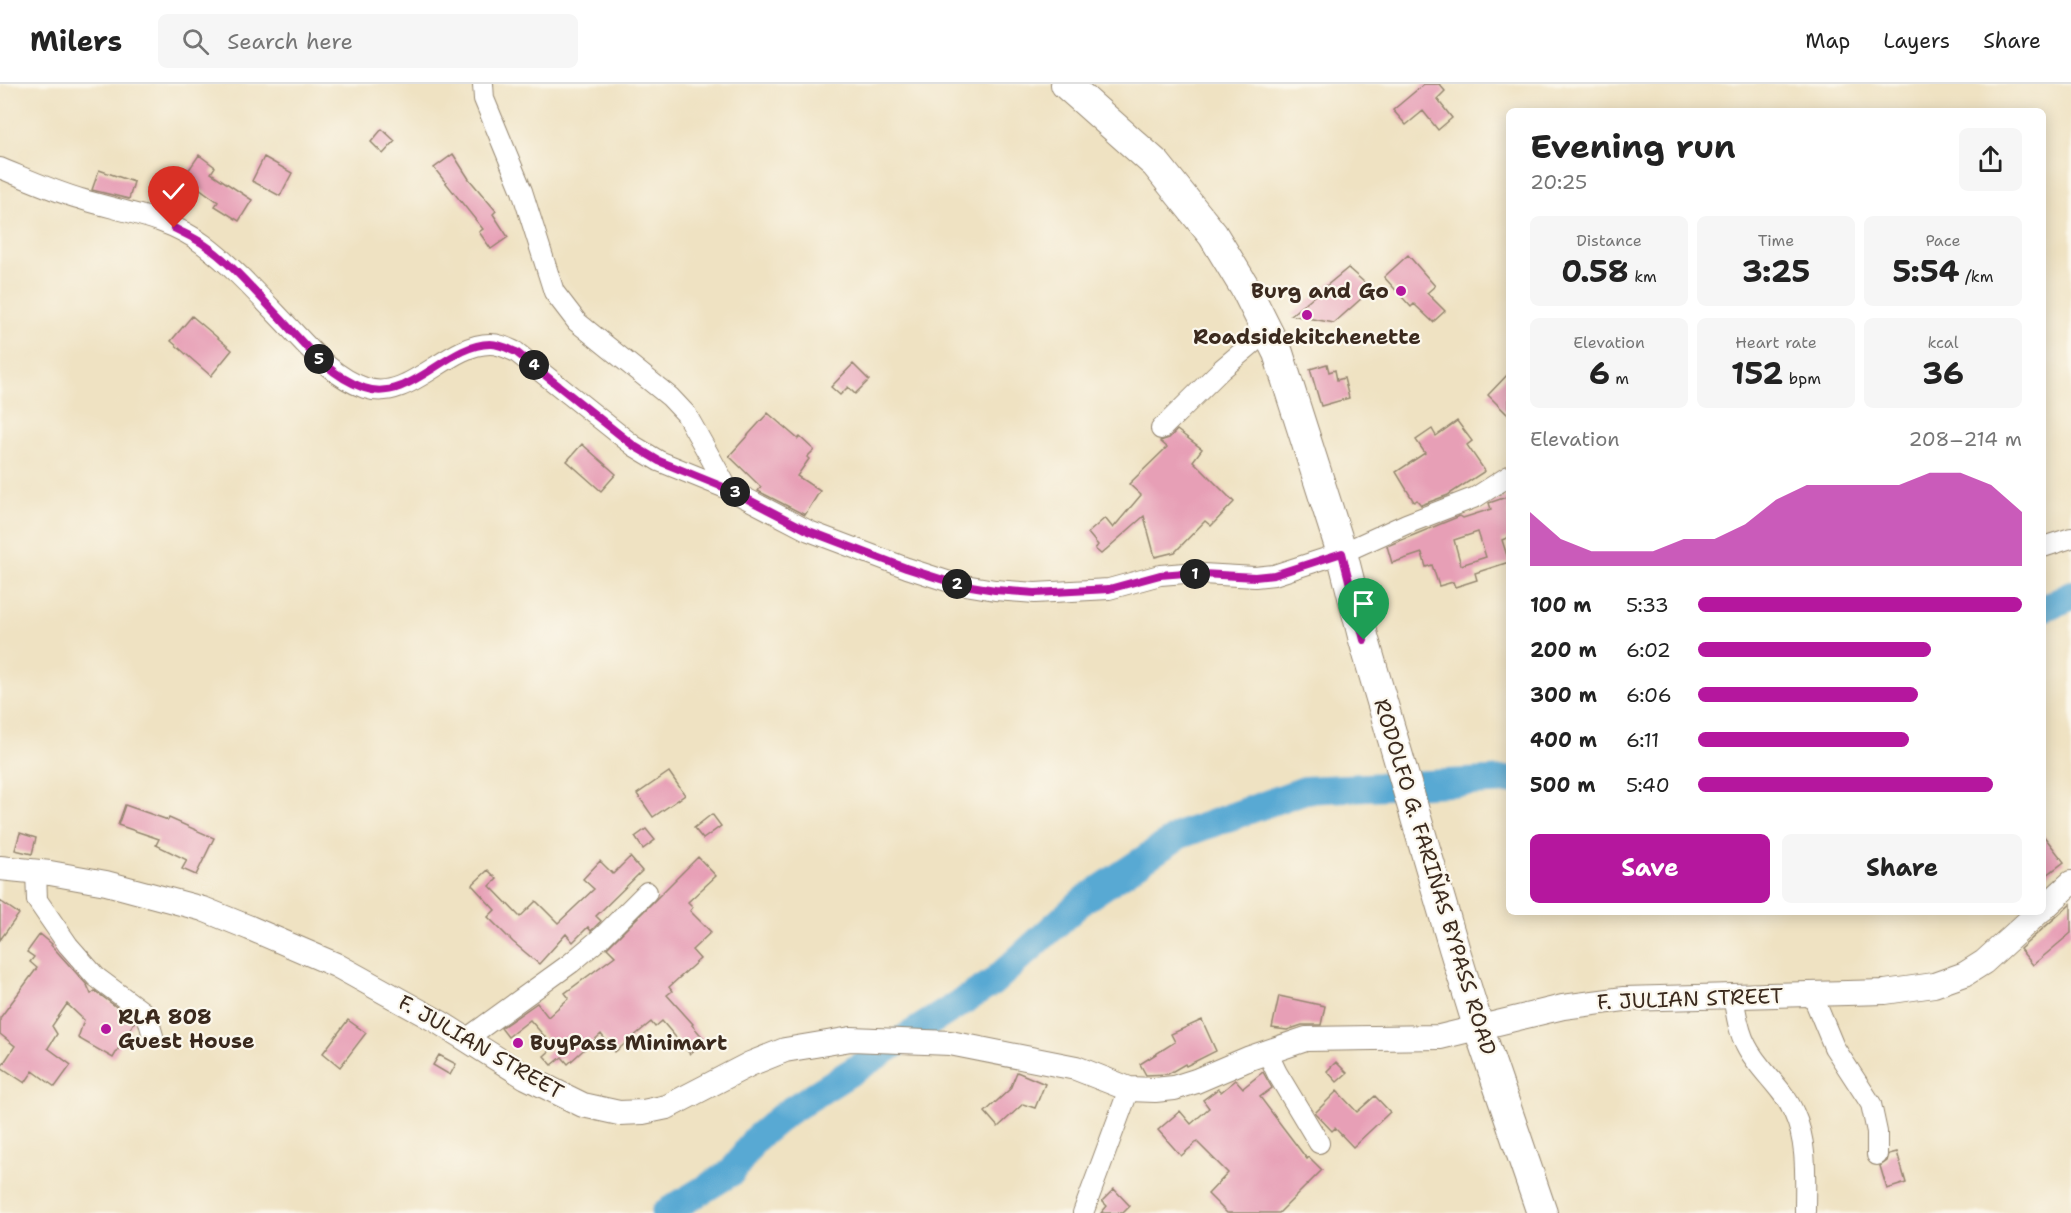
<!DOCTYPE html>
<meta charset="utf-8">
<style>
body{margin:0;font-family:"Shantell Sans",sans-serif;background:#f6f6f6;color:#222;height:100vh;display:flex;flex-direction:column;font-size:22px;white-space:nowrap}
*{box-sizing:border-box;margin:0}
p{font-size:20px;color:#767676}
.icon{flex:none;width:33px;height:33px;fill:none;stroke:currentColor;stroke-width:2;stroke-linecap:round;stroke-linejoin:round}
.map{position:relative;flex:1;overflow:hidden}
.drawer{position:absolute;left:1506px;top:24px;width:540px;height:807px;display:flex;flex-direction:column;background:#fff;border-radius:9px;box-shadow:0 3px 15px #0003}
.drawer>*{flex:none}
.pin{position:absolute;display:grid;place-items:center;width:51px;height:51px;color:#fff;margin:-62px -26px;border-radius:50% 50% 50% 0;rotate:-45deg;box-shadow:0 0 6px #0007}
.pin .icon{rotate:45deg}
.km{position:absolute;width:30px;height:30px;margin:-15px;border-radius:50%;background:#222;color:#fff;font-size:16px;line-height:30px;text-align:center}
.round{display:grid;place-items:center;flex:none;width:63px;height:63px;border-radius:9px;background:#f6f6f6}
.overview{display:flex;align-items:center;justify-content:space-between;height:102px;padding:0 24px}
h1{font-size:33px;font-weight:700;line-height:45px}
.metrics{display:grid;grid-template-columns:repeat(3,1fr);gap:9px;height:102px;padding:6px 24px}
.metrics div{display:grid;align-content:center;border-radius:9px;background:#f6f6f6;text-align:center}
.metrics b{font-size:30px;font-weight:700}
.metrics small{font-size:16px;font-weight:400}
.metrics p{font-size:16px}
.chart{height:168px;padding:12px 24px}
.chart p{display:flex;justify-content:space-between}
.chart svg{width:100%;height:108px;margin-top:6px;fill:#b5179e;opacity:.7}
.action{display:flex;gap:12px;margin-top:auto;padding:12px 24px}
.action a{flex:1;height:69px;border-radius:9px;background:#b5179e;color:#fff;font-size:24px;font-weight:700;line-height:69px;text-align:center}
.action a+a{background:#f6f6f6;color:#222}
ul{padding:0 24px;list-style:none;font-size:20px}
li{display:grid;grid-template-columns:96px 72px 1fr;align-items:center;height:45px}
li i{height:15px;border-radius:8px;background:#b5179e}
header{display:flex;align-items:center;gap:36px;box-sizing:border-box;height:84px;padding:0 30px;background:#fff;border-bottom:2px solid #e0e0e0}
header strong{font-size:28px}
nav{display:flex;gap:33px;margin-inline-start:auto;font-size:21px}
.search{width:420px;height:54px;background:#f6f6f6;display:flex;align-items:center;gap:15px;box-sizing:border-box;padding:0 21px;border-radius:9px;color:#767676;font-size:22px}
.map>svg:first-child{display:block}
</style>
<header>
<strong>Milers</strong>
<div class="search"><svg class="icon" aria-label="search" viewBox="0 0 24 24"><circle cx="10" cy="10" r="6"/><path d="M15 15l6 6"/></svg>Search here</div>
<nav><a>Map</a><a>Layers</a><a>Share</a></nav>
</header>
<div class="map">
<svg width="2071" height="1129" viewBox="0 0 2071 1129">
<rect width="100%" height="100%" fill="#fbf7ec"/>
<filter id="ink" filterUnits="userSpaceOnUse"><feTurbulence type="fractalNoise" baseFrequency=".0167" numOctaves="2"/><feDisplacementMap in="SourceGraphic" scale="12" xChannelSelector="R" yChannelSelector="G"/><feConvolveMatrix kernelMatrix="1 2 1 2 8 2 1 2 1" color-interpolation-filters="sRGB"/></filter>
<filter id="wash" filterUnits="userSpaceOnUse"><feTurbulence type="fractalNoise" baseFrequency=".008" numOctaves="4" result="noise"/><feDisplacementMap in="SourceGraphic" scale="24" xChannelSelector="R" yChannelSelector="G"/><feGaussianBlur stdDeviation="1.35" result="paint"/><feColorMatrix in="noise" values="0 0 0 0 0 0 0 0 0 0 0 0 0 0 0 0 0 1.4 0 .05"/><feComposite in="paint" operator="in"/></filter>
<g filter="url(#wash)">
<rect width="100%" height="100%" fill="#efe2c2"/>
<g fill="none" stroke-linecap="round" stroke-linejoin="round">
<path stroke="#58a9d3" stroke-width="28" d="M2043,524L2063,516L2071,510
M665,1129L732,1088L755,1055L786,1029L992,899L1082,817L1180,751L1305,706L1509,696"/>
</g>
<g id="blocks">
<path fill="#e79fb6" fill-rule="evenodd" d="M1424,0H1439L1445,7L1437,15L1452,34L1438,46L1423,27L1406,41L1393,26Z
M382,45L395,57L383,70L371,58Z
M453,70L469,95L496,127L493,130L508,153L491,165L479,148L483,145L434,84Z
M199,71L215,83L211,89L252,116L239,137L215,122L218,118L184,93Z
M264,73L292,89L280,112L252,97Z
M99,86L134,98L129,115L92,106Z
M1408,171L1435,202L1427,209L1445,227L1433,238L1414,220L1411,223L1384,193Z
M1348,184L1372,205L1334,239L1291,231Z
M192,232L232,266L211,292L171,257Z
M853,280L869,296L855,310L848,303L840,311L831,303Z
M1327,280L1329,288L1335,286L1337,296L1344,294L1349,314L1321,322L1310,285Z
M1509,289V332L1488,311Z
M768,329L798,355L800,353L814,366L807,373L809,375L797,392L820,407L805,431L758,407L761,403L729,372Z
M1457,337L1472,357L1467,361L1485,387L1448,411L1421,421L1417,416L1414,418L1396,388L1425,369L1416,356L1432,345L1436,352Z
M1177,346L1202,365L1193,377L1234,418L1211,442L1205,437L1175,468L1155,473L1144,432L1101,470L1095,465L1098,461L1088,449L1105,434L1113,444L1141,411L1129,400L1167,363L1160,357L1169,354Z
M582,360L616,390L601,407L567,377Z
M1509,412V453L1502,456L1509,478L1475,489L1477,496L1455,503L1453,498L1439,502L1432,481L1426,483L1422,469L1392,479L1387,462L1460,432L1463,434L1491,425L1489,419ZM1478,448L1486,473L1461,481L1454,456Z
M669,688L685,711L653,733L637,710Z
M125,721L168,736L169,734L214,754L196,791L182,785L187,776L156,761L159,755L118,741Z
M712,730L721,742L703,755L694,744Z
M646,745L655,756L643,765L635,753Z
M20,749L36,754L32,770L15,766Z
M2043,751L2064,778L2043,794Z
M630,773L642,787L596,832L601,837L591,847L588,843L573,858L566,850L539,880L513,858L488,833L495,826L472,801L488,786L497,795L490,802L520,833L536,817L558,839L594,805L583,795L600,777L613,790Z
M698,773L716,792L688,818L693,823L690,827L711,848L692,866L700,875L669,903L672,907L667,911L693,940L692,941L705,956L690,970L662,937L655,943L651,938L615,968L601,950L568,980L562,973L552,981L544,972L554,963L530,936L508,953L501,944L537,919L548,933L569,914L565,909L615,872L607,864Z
M0,817L19,830L0,856Z
M2071,820V849L2033,881L2020,865Z
M40,850L52,860L51,861L87,901L91,910L95,907L135,937L113,974L78,954L84,936L67,920L52,942L57,950L48,964L71,981L55,1003L33,987L25,999L1,983L15,962L0,950V934L37,884L30,878L34,873L27,868Z
M1279,912L1325,922L1321,941H1302L1287,946L1272,944Z
M348,936L366,949L340,983L323,969Z
M1202,936L1216,967L1186,982L1185,980L1168,990L1146,991L1140,980L1175,958L1171,950Z
M439,971L456,980L450,991L433,981Z
M1336,978L1347,989L1337,998L1327,987Z
M1017,988L1045,1000L1035,1024L1023,1020L998,1043L985,1028L1010,1005Z
M1263,988L1272,1004L1260,1013L1307,1075L1309,1073L1322,1086L1279,1129H1227L1208,1110L1228,1089L1197,1058L1181,1072L1158,1046L1180,1027L1191,1040L1209,1024L1203,1016L1218,1005L1221,1008L1236,996L1243,1004Z
M1337,1007L1357,1028L1375,1012L1390,1028L1353,1063L1335,1044L1332,1047L1315,1029Z
M1897,1068L1906,1099L1887,1105L1880,1082L1887,1077L1889,1070Z
M1114,1105L1130,1122L1123,1129H1101L1107,1122L1102,1117Z"/>
</g>
</g>
<g filter="url(#ink)">
<use href="#blocks" fill-opacity="0" stroke="#958670" stroke-width="1.5"/>
<g fill="none" stroke-linecap="round" stroke-linejoin="round">
<g stroke="#958670" stroke-width="22">
<path id="minor" d="M483,0L484,15L522,107L554,208L577,238L670,313L686,330L728,405
M0,84C27,95 53,107 81,115C122,128 168,133 203,160C235,184 261,214 288,242C311,266 333,293 365,304C409,319 447,260 490,260C500,260 507,264 516,268L634,362L659,377L728,405L809,447L907,484L953,499L995,506L1035,509L1109,505L1160,491L1185,489L1255,493L1274,491L1342,469L1406,440L1476,413L1509,392
M1161,345L1222,285L1267,247
M2043,463L2071,454
M36,787L37,816L68,861L96,893L147,931L153,952
M1812,910L1834,963L1871,1020L1877,1048V1071
M1733,912C1736,928 1738,946 1746,961C1758,986 1783,1003 1794,1029C1808,1059 1805,1096 1805,1129
M466,955L571,879L603,852L647,808
M1267,968L1277,989L1319,1059
M1083,1129L1129,1005"/>
</g>
<g stroke="#958670" stroke-width="26">
<path id="tertiary" d="M0,784L50,789L106,799L203,825L250,844L336,881L439,938L526,993L583,1021L619,1029L643,1028L667,1023L750,980L785,966L851,955L950,959L1076,984L1129,1005L1155,1006L1174,1004L1196,997L1250,974L1306,955L1440,953L1563,923L1624,915L1885,908L1934,901L1965,890L1984,878L2039,828
M2043,825L2071,799"/>
</g>
<g stroke="#958670" stroke-width="32">
<path id="primary" d="M1066,0L1156,80L1213,151L1247,207L1278,269L1342,469L1364,556L1454,864L1479,945L1542,1129"/>
</g>
<use href="#minor" stroke="#fff" stroke-width="20"/>
<use href="#tertiary" stroke="#fff" stroke-width="24"/>
<use href="#primary" stroke="#fff" stroke-width="30"/>
</g>
</g>
<g fill="none" stroke-linecap="round" stroke-linejoin="round" filter="url(#ink)">
<g stroke="#fff" stroke-width="12">
<path id="route" d="M174,144C183,149 193,153 202,159C232,179 256,209 281,235C305,261 329,292 364,304C409,320 447,260 490,260C500,260 507,264 516,268L634,362L659,377L728,405L809,447L906,484L953,499L995,506L1035,509L1109,505L1160,491L1185,489L1255,493L1274,491L1342,469L1364,556"/>
</g>
<use href="#route" stroke="#b5179e" stroke-width="8"/>
</g>
<g fill="#b5179e" stroke="#fbf7ec" stroke-width="2">
<circle cx="1401" cy="207" r="6"/>
<circle cx="1307" cy="231" r="6"/>
<circle cx="106" cy="945" r="6"/>
<circle cx="518" cy="959" r="6"/>
</g>
<g text-anchor="middle" stroke-width="4.5" stroke-linejoin="round" paint-order="stroke">
<g font-size="21" font-weight="bold" fill="#3b2a1e" stroke="#fbf7ec" text-anchor="start">
<text x="1389" y="214" text-anchor="end">Burg and Go</text>
<text x="1307" y="260" text-anchor="middle">Roadsidekitchenette</text>
<text x="118" y="940">RLA 808<tspan x="118" dy="24">Guest House</tspan></text>
<text x="530" y="966">BuyPass Minimart</text>
</g>
<g font-size="21" fill="#3b2a1e" stroke="#fbf7ec">
<text transform="translate(1435 793) rotate(73)" y="7">RODOLFO G. FARIÑAS BYPASS ROAD</text>
<text transform="translate(1690 915) rotate(-2)" y="7">F. JULIAN STREET</text>
<text transform="translate(481 963) rotate(30)" y="7">F. JULIAN STREET</text>
</g>
</g>
</svg>
<div class="pin" style="left:1364px;top:556px;background:#1e9e55"><svg class="icon" aria-label="arrive" viewBox="0 0 24 24"><path d="M6 21V4h12l-3 4 3 4H6"/></svg></div>
<div class="pin" style="left:174px;top:144px;background:#d93025"><svg class="icon" aria-label="check" viewBox="0 0 24 24"><path d="M5 12l5 5 9-10"/></svg></div>
<b class="km" style="left:1195px;top:490px">1</b>
<b class="km" style="left:957px;top:500px">2</b>
<b class="km" style="left:735px;top:408px">3</b>
<b class="km" style="left:534px;top:281px">4</b>
<b class="km" style="left:319px;top:275px">5</b>
<section class="drawer">
<div class="overview"><div><h1>Evening run</h1><p>20:25</p></div><a class="round"><svg class="icon" aria-label="share" viewBox="0 0 24 24"><path d="M12 15V3M7 8l5-5 5 5M5 13v7h14v-7"/></svg></a></div>
<div class="metrics">
<div><p>Distance</p><b>0.58<small> km</small></b></div>
<div><p>Time</p><b>3:25</b></div>
<div><p>Pace</p><b>5:54<small> /km</small></b></div>
</div>
<div class="metrics">
<div><p>Elevation</p><b>6<small> m</small></b></div>
<div><p>Heart rate</p><b>152<small> bpm</small></b></div>
<div><p>kcal</p><b>36</b></div>
</div>
<div class="chart"><p><span>Elevation</span>208–214 m</p>
<svg viewBox="0 0 160 44" preserveAspectRatio="none"><path d="M0 44V22L10 33L20 38L30 38L40 38L50 33L60 33L70 27L80 17L90 11L100 11L110 11L120 11L130 6L140 6L150 11L160 22V44z"/></svg>
</div>
<ul>
<li><b>100 m</b>5:33<i style="width:100%"></i></li>
<li><b>200 m</b>6:02<i style="width:72%"></i></li>
<li><b>300 m</b>6:06<i style="width:68%"></i></li>
<li><b>400 m</b>6:11<i style="width:65%"></i></li>
<li><b>500 m</b>5:40<i style="width:91%"></i></li>
</ul>
<div class="action"><a>Save</a><a>Share</a></div>
</section>
</div>
